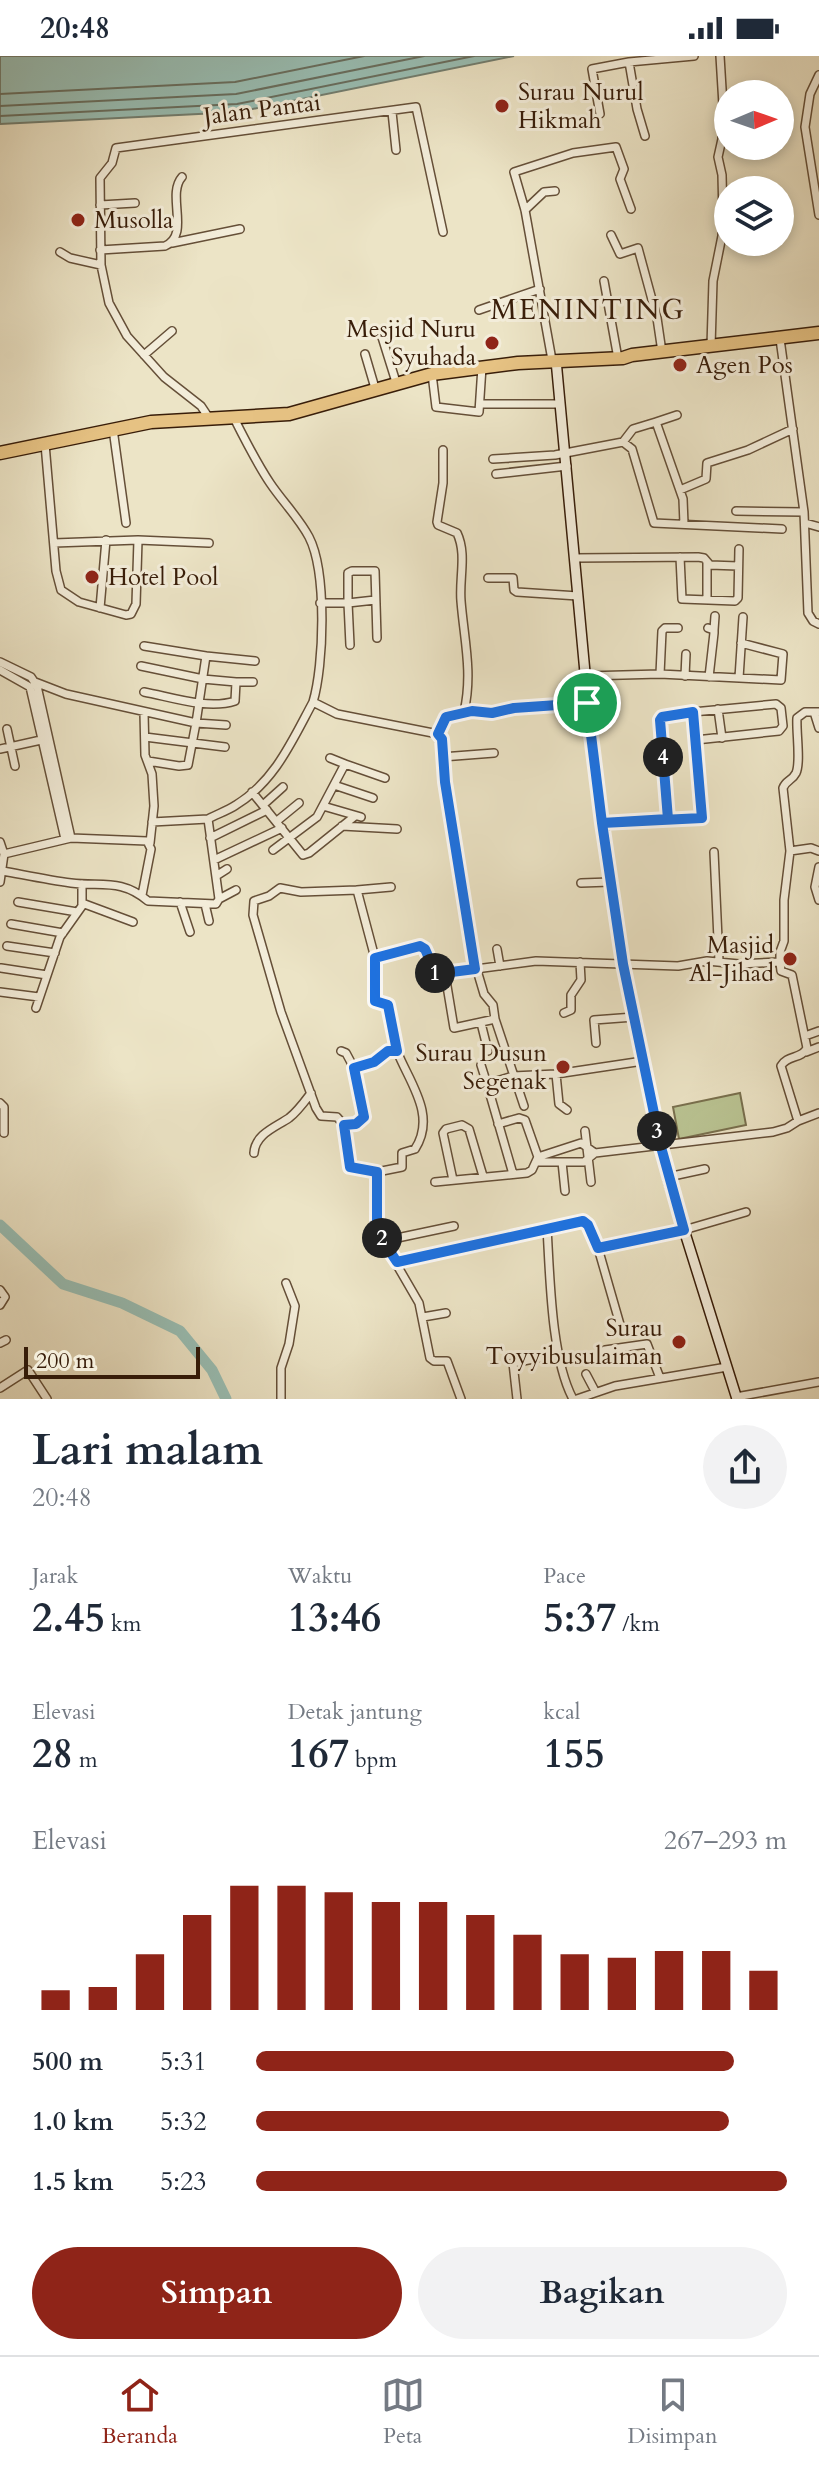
<!DOCTYPE html>
<html lang="id">
<meta charset="utf-8">
<style>
body{margin:0;font-family:Cardo,serif;background:#f2f2f3;color:#1f2937;height:100vh;display:flex;flex-direction:column;font-size:30px;white-space:nowrap}
*{box-sizing:border-box;margin:0}
p{font-size:26px;color:#747a83}
.icon{flex:none;width:44px;height:44px;fill:none;stroke:currentColor;stroke-width:2;stroke-linecap:round;stroke-linejoin:round}
.map{position:relative;height:1343px;overflow:hidden}
.sheet{display:flex;flex-direction:column;background:#fff;flex:1}
.sheet>*{flex:none}
.needle{width:52px;rotate:88deg}
.controls{position:absolute;left:714px;top:24px;display:grid;gap:16px}
.controls a{display:grid;place-items:center;width:80px;height:80px;border-radius:50%;background:#fff;box-shadow:0 4px 12px #0003;font-size:40px}
.scale{position:absolute;left:24px;bottom:20px;width:176px;box-sizing:border-box;padding-left:8px;border:4px solid #381d09;border-top:0;font-size:22px;line-height:28px;white-space:nowrap;color:#381d09;-webkit-text-stroke:6px #f3edda;paint-order:stroke}
.pin{position:absolute;display:grid;place-items:center;width:68px;height:68px;color:#fff;margin:-34px;border:4px solid #fff;border-radius:50%;box-shadow:0 2px 8px #0007}
.km{position:absolute;width:40px;height:40px;margin:-20px;border-radius:50%;background:#222;color:#fff;font-size:22px;line-height:40px;text-align:center}
.round{display:grid;place-items:center;flex:none;width:84px;height:84px;border-radius:42px;background:#f2f2f3}
.headline{display:flex;align-items:center;justify-content:space-between;height:136px;padding:0 32px}
h1{font-size:44px;font-weight:600;line-height:60px}
.stats{display:grid;grid-template-columns:repeat(3,1fr);gap:12px;height:136px;padding:8px 32px}
.stats div{display:grid;align-content:center}
.stats b{font-size:40px;font-weight:600}
.stats small{font-size:22px;font-weight:400}
.stats p{font-size:22px}
.chart{height:224px;padding:16px 32px}
.chart p{display:flex;justify-content:space-between}
.chart svg{width:100%;height:144px;margin-top:8px;stroke:#8f2418;stroke-width:6}
.primary-button{display:flex;gap:16px;margin-top:auto;padding:16px 32px}
.primary-button a{flex:1;height:92px;border-radius:48px;background:#8f2418;color:#fff;font-size:32px;font-weight:600;line-height:92px;text-align:center}
.primary-button a+a{background:#f2f2f3;color:#1f2937}
ul{padding:0 32px;list-style:none;font-size:26px}
li{display:grid;grid-template-columns:128px 96px 1fr;align-items:center;height:60px}
li i{height:20px;border-radius:10px;background:#8f2418}
.status{display:flex;justify-content:space-between;align-items:center;height:56px;padding:0 40px;background:#fff;direction:ltr}
.status svg{height:22px;fill:currentColor}
.tab-bar{display:flex;justify-content:space-around;align-items:center;height:112px;border-top:2px solid #e0e1e3;background:#fff;font-size:22px;color:#747a83}
.tab-bar a{display:grid;justify-items:center;gap:4px}
.tab-bar .current{color:#8f2418}
.map>svg:first-child{display:block}
</style>
<div class="status"><b>20:48</b><svg viewBox="0 0 49 12"><path d="M0 12V9h3v3zM5 12V6h3v6zM10 12V3h3v9zM15 12V0h3v12zM26 1h20v11H26zM47 4h2v5h-2z"/></svg></div>
<div class="map">
<svg width="819" height="1343" viewBox="0 0 819 1343">
<rect width="100%" height="100%" fill="#ece4c6"/>
<filter id="stains"><feTurbulence type="fractalNoise" baseFrequency=".0025" numOctaves="4"/><feColorMatrix values="0 0 0 0 .2 0 0 0 0 .09 0 0 0 0 .02 0 0 0 .5 -.17"/></filter>
<radialGradient id="worn" r=".72"><stop offset=".6" stop-color="#630" stop-opacity="0"/><stop offset="1" stop-color="#630" stop-opacity=".3"/></radialGradient>
<path fill="#bac493" stroke="#79704e" stroke-width="2" d="M740,1037L746,1069L679,1083L673,1051Z"/>
<path fill="#99bfb5" stroke="#727e70" stroke-width="2" d="M0,0H514L238,56L0,68Z"/>
<g fill="none" stroke-linecap="round" stroke-linejoin="round">
<path stroke="#686e5f" stroke-width="2" d="M0,38L235,26L364,0
M0,50L236,38L424,0
M0,60L237,48L474,0"/>
<path stroke="#99bfb5" stroke-width="11" d="M0,1169L63,1228L122,1247L180,1275L212,1314L226,1343"/>
<g stroke="#654f38" stroke-width="10">
<path id="street" d="M629,6L637,53L645,80
M819,19L810,38L805,71L819,159
M392,56L396,94
M600,58L592,13L629,6L694,0
M100,149L135,147
M525,154L544,136L555,135
M611,179L620,198L638,192L657,262L662,296
M172,187L240,173
M100,194L165,190C191,179 166,139 182,121
M60,196L70,202L101,209
M604,225L617,297
M479,254L540,233
M780,283L804,456L808,557L813,565L819,568
M711,290L713,225L722,180L723,161L722,119L718,101L722,83L723,49L720,0
M365,298L375,332
M144,299L172,275
M552,304L525,154L514,116L573,97L616,91L624,113L620,123L631,153
M432,318L436,351L479,356L482,311
M396,326L381,278L396,273
M481,348H560
M209,362L201,350L164,321L127,280L109,247L101,209L100,122L112,107L116,92L416,51L443,176
M234,362C245,384 256,406 270,427C282,445 299,462 309,481C327,516 324,609 313,646L337,658L438,678L446,661L472,655L492,657L514,652L587,647
M656,366L677,359
M113,373L126,467
M623,386L633,373L656,366L683,443L684,468
M45,388L56,515L61,534L79,546L126,559L131,558L136,548L138,484
M443,394V427L437,466L438,469L457,477C467,498 459,522 461,545C464,583 473,617 464,656
M493,403L555,399L623,386L632,393L654,467L782,473
M496,418L567,410
M680,434L706,423L707,407L748,394L793,373
M736,455L804,456
M805,467L819,471
M54,487L138,484L209,487
M680,501L682,543L735,545L738,542L739,493
M575,502L698,501L704,502L710,509L738,510
M488,522H513L514,534L517,536L578,540
M707,544V507
M320,547H348V517L352,515H375L377,582
M100,552L106,484
M708,572L714,574V577L709,621
M714,574L715,560
M350,589L348,547L375,544
M144,590L206,600
M0,606L31,621L37,630L71,782
M141,610L203,623L236,626L235,645C208,654 171,641 144,636
M0,614L30,631L65,783
M660,618L662,575L665,572H678
M586,620L660,618L781,624L783,598L741,587
M685,620L686,598
M739,622L743,561
M35,626L66,638L196,667L206,600L255,605
M236,626H253
M718,653L722,682
M814,656L819,672
M144,657L145,699L152,718L154,750L150,787
M7,673L15,710
M438,678L442,683L445,726L471,894L484,938L493,949L495,963L524,1050
M145,681L225,691
M0,693L41,684
M442,701L494,697
M148,705L179,710L188,709L196,667L226,669
M345,708L385,722
M334,729L373,742
M252,736L303,799L309,797L355,760
M263,749L283,731
M323,750L361,761
M668,763L660,662L693,656L776,648L781,652L783,670L779,675L696,684
M277,765L299,747
M152,766L208,763
M602,767L702,762L693,656
M342,770L397,773
M210,782L267,754
M0,786L4,798
M273,794L317,761L345,708L330,702
M790,795L811,792L819,795
M714,796L719,905
M214,804L282,772
M819,811L815,831L819,844
M3,815C25,819 48,824 71,827C101,831 121,822 148,845L216,848L219,843L208,763C217,758 227,755 236,749C275,725 292,685 313,646
M216,820L227,813
M0,826L4,798L71,782L147,785L151,793L142,839
M581,827L610,826
M357,834L391,831
M219,843L236,834
M18,846L77,856
M180,846L190,876
M82,847L133,866
M205,848L209,865
M11,868L63,877
M7,890L55,897
M497,893L500,910
M375,902L421,890L438,918L536,905L678,910L707,905L739,908L780,906V896L784,885V844L790,795L783,732C786,724 792,725 796,717C801,706 796,676 797,662L805,656H819
M1,912L47,919
M445,918L454,972L495,963
M0,936L39,941
M36,952L60,881L82,850V828
M564,957L571,954V939L581,924L580,906
M481,967L488,995
M805,980L819,975
M596,987L594,964L634,961
M341,995L346,997L354,1012L364,1061L356,1068L344,1069L349,1109L352,1112L377,1116L402,1111V1097L415,1093C437,1059 409,1026 397,995
M806,996L819,991
M481,1009L487,1028
M556,1018L559,1048L567,1054
M0,1047L4,1051V1077
M798,1065L819,1057
M344,1069L337,1061L321,1060L316,1052L281,956L253,859L254,845L269,840L280,832L301,836L357,834L375,902V945L388,949L397,995H388L372,1007L354,1012
M585,1075L591,1126
M254,1097C255,1078 276,1071 289,1062C298,1055 305,1045 311,1037
M538,1101L581,1087L595,1097L773,1076L787,1072L798,1065L781,1010C787,999 802,1003 807,992L792,919L781,915L780,906
M537,1106H584L595,1097
M562,1106L565,1135
M377,1116V1170L383,1185L419,1247L430,1302L434,1305H447L461,1343
M513,1118L487,1028L513,1020L556,1018L643,1005
M668,1121L705,1113
M453,1124L443,1077L446,1073L462,1069L469,1073L483,1120
M435,1126L527,1117L532,1114L538,1101L525,1064L519,1062L498,1068
M547,1172C550,1220 551,1302 573,1343
M383,1185L454,1170
M598,1192L684,1174L746,1156
M397,1206L585,1165L598,1192L621,1272
M0,1234L5,1241L0,1249
M423,1261L446,1257
M0,1287L6,1284
M605,1294L647,1288L660,1322
M586,1318L595,1335
M0,1332L28,1314L47,1343
M736,1341L819,1326
M281,1343V1312L289,1288L295,1250L286,1227
M517,1343L513,1307L559,1298
M577,1343L615,1330L727,1311"/>
</g>
<g stroke="#381d09" stroke-width="12">
<path id="secondary" d="M556,304L592,692L623,908L669,1126L737,1343"/>
</g>
<g stroke="#381d09" stroke-width="15">
<path id="highway" d="M0,397L151,366L289,358L432,318L518,307L623,302L632,299L819,277"/>
</g>
<use href="#street" stroke="#f3edda" stroke-width="7"/>
<use href="#secondary" stroke="#f3edda" stroke-width="9"/>
<use href="#highway" stroke="#e6c283" stroke-width="12"/>
</g>
<g fill="none" stroke-linecap="round" stroke-linejoin="round">
<g stroke="#fff" stroke-width="16">
<path id="route" d="M587,647L514,652L492,657L472,655L446,661L438,678L442,683L445,726L475,913L436,918L425,893L420,890L375,902V945L388,949L397,995H388L374,1006L354,1012L364,1061L356,1068L344,1069L350,1111L377,1116V1170L383,1185L397,1206L583,1165L588,1169L598,1192L684,1174L661,1091L623,908L602,767L668,763L660,664L662,661L693,656L702,762L602,767L587,647"/>
</g>
<use href="#route" stroke="#1a73e8" stroke-width="10"/>
</g>
<g fill="#8f2418" stroke="#f3edda" stroke-width="3">
<circle cx="502" cy="50" r="8"/>
<circle cx="78" cy="164" r="8"/>
<circle cx="492" cy="287" r="8"/>
<circle cx="680" cy="309" r="8"/>
<circle cx="92" cy="521" r="8"/>
<circle cx="790" cy="903" r="8"/>
<circle cx="563" cy="1011" r="8"/>
<circle cx="679" cy="1286" r="8"/>
</g>
<g text-anchor="middle" stroke-width="6" stroke-linejoin="round" paint-order="stroke">
<g font-size="24" fill="#381d09" stroke="#f3edda" text-anchor="start">
<text x="518" y="44">Surau Nurul<tspan x="518" dy="28">Hikmah</tspan></text>
<text x="94" y="172">Musolla</text>
<text x="476" y="281" text-anchor="end">Mesjid Nuru<tspan x="476" dy="28">Syuhada</tspan></text>
<text x="696" y="317">Agen Pos</text>
<text x="108" y="529">Hotel Pool</text>
<text x="774" y="897" text-anchor="end">Masjid<tspan x="774" dy="28">Al-Jihad</tspan></text>
<text x="547" y="1005" text-anchor="end">Surau Dusun<tspan x="547" dy="28">Segenak</tspan></text>
<text x="663" y="1280" text-anchor="end">Surau<tspan x="663" dy="28">Toyyibusulaiman</tspan></text>
</g>
<g font-size="24" fill="#381d09" stroke="#f3edda">
<text transform="translate(262 53) rotate(-7)" y="8">Jalan Pantai</text>
</g>
<g font-size="28" letter-spacing="2" fill="#381d09" stroke="#f3edda">
<text x="588" y="263">MENINTING</text>
</g>
</g>
<rect width="100%" height="100%" filter="url(#stains)"/>
<rect width="100%" height="100%" fill="url(#worn)"/>
</svg>
<div class="controls">
<a><svg class="needle" viewBox="-14 -14 28 28"><path d="M0-13l5 13h-10z" fill="#e53935"/><path d="M0 13l5-13h-10z" fill="#747a83"/></svg></a>
<a><svg class="icon" aria-label="layers" viewBox="0 0 24 24"><path d="M12 4l9 5-9 5-9-5zM3 14l9 5 9-5"/></svg></a>
</div>
<div class="scale">200 m</div>
<div class="pin" style="left:587px;top:647px;background:#1e9e55"><svg class="icon" aria-label="arrive" viewBox="0 0 24 24"><path d="M6 21V4h12l-3 4 3 4H6"/></svg></div>
<b class="km" style="left:435px;top:917px">1</b>
<b class="km" style="left:382px;top:1182px">2</b>
<b class="km" style="left:657px;top:1075px">3</b>
<b class="km" style="left:663px;top:701px">4</b>
</div>
<section class="sheet">
<div class="headline"><div><h1>Lari malam</h1><p>20:48</p></div><a class="round"><svg class="icon" aria-label="share" viewBox="0 0 24 24"><path d="M12 15V3M7 8l5-5 5 5M5 13v7h14v-7"/></svg></a></div>
<div class="stats">
<div><p>Jarak</p><b>2.45<small> km</small></b></div>
<div><p>Waktu</p><b>13:46</b></div>
<div><p>Pace</p><b>5:37<small> /km</small></b></div>
</div>
<div class="stats">
<div><p>Elevasi</p><b>28<small> m</small></b></div>
<div><p>Detak jantung</p><b>167<small> bpm</small></b></div>
<div><p>kcal</p><b>155</b></div>
</div>
<div class="chart"><p><span>Elevasi</span>267–293 m</p>
<svg viewBox="0 0 160 44" preserveAspectRatio="none"><path d="M5 44V38M15 44V37M25 44V27M35 44V15M45 44V6M55 44V6M65 44V8M75 44V11M85 44V11M95 44V15M105 44V21M115 44V27M125 44V28M135 44V26M145 44V26M155 44V32"/></svg>
</div>
<ul>
<li><b>500 m</b>5:31<i style="width:90%"></i></li>
<li><b>1.0 km</b>5:32<i style="width:89%"></i></li>
<li><b>1.5 km</b>5:23<i style="width:100%"></i></li>
</ul>
<div class="primary-button"><a>Simpan</a><a>Bagikan</a></div>
</section>
<nav class="tab-bar">
<a class="current"><svg class="icon" aria-label="home" viewBox="0 0 24 24"><path d="M3 11l9-7 9 7M6 9v11h12V9"/></svg>Beranda</a>
<a><svg class="icon" aria-label="map" viewBox="0 0 24 24"><path d="M3 6l6-2 6 2 6-2v14l-6 2-6-2-6 2zM9 4v14M15 6v14"/></svg>Peta</a>
<a><svg class="icon" aria-label="saved" viewBox="0 0 24 24"><path d="M7 4h10v16l-5-4-5 4z"/></svg>Disimpan</a>
</nav>
